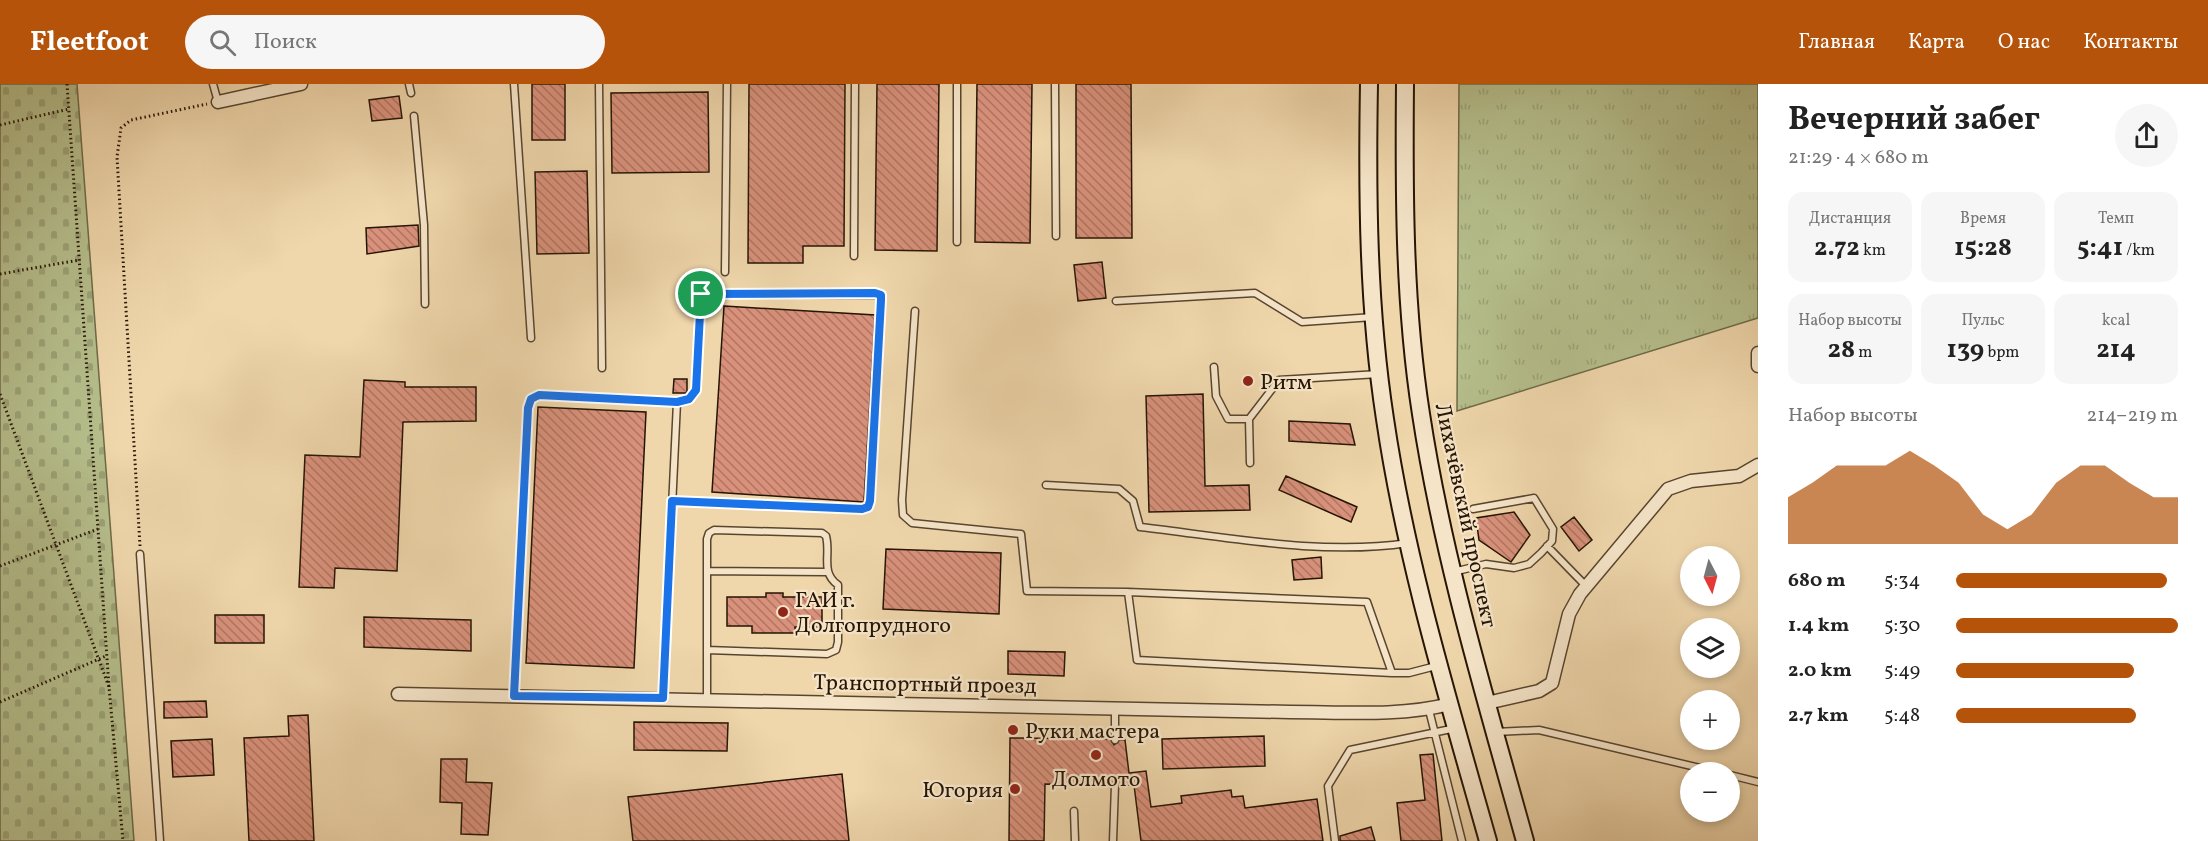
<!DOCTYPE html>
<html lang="ru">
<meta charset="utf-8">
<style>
body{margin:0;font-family:Vollkorn,serif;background:#f6f6f6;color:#222;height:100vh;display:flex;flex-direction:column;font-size:22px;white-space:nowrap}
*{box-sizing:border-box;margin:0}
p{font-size:20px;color:#767676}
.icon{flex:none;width:33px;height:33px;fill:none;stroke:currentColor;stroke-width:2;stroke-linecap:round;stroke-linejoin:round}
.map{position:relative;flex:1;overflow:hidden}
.drawer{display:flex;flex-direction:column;background:#fff;width:450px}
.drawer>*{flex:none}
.needle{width:39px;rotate:174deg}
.controls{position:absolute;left:1680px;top:462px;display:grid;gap:12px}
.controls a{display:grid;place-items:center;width:60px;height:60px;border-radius:50%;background:#fff;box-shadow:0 3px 9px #0003;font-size:30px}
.pin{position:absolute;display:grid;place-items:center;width:51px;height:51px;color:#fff;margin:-26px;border:3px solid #fff;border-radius:50%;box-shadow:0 2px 6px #0007}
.round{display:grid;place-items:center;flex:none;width:63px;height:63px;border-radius:32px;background:#f6f6f6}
.summary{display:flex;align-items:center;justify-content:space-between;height:102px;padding:0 30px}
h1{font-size:33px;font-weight:700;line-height:45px}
.figures{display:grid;grid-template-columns:repeat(3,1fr);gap:9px;height:102px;padding:6px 30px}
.figures div{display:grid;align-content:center;border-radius:15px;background:#f6f6f6;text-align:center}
.figures b{font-size:26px;font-weight:700}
.figures small{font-size:16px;font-weight:400}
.figures p{font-size:16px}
.chart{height:168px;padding:12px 30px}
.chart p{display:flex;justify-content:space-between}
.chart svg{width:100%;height:108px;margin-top:6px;fill:#b45309;opacity:.7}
ul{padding:0 30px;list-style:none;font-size:20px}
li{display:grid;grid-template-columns:96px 72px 1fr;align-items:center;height:45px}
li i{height:15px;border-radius:8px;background:#b45309}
header{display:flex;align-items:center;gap:36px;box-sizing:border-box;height:84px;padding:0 30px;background:#b45309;color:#fff}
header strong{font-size:28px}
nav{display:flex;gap:33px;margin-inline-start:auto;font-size:21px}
.search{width:420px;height:54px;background:#f6f6f6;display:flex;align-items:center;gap:15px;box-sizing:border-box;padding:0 21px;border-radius:33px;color:#767676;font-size:22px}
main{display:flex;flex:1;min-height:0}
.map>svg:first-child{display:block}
</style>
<header>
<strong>Fleetfoot</strong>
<div class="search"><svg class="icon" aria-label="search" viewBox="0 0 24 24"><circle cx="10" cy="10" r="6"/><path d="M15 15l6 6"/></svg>Поиск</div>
<nav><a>Главная</a><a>Карта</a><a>О нас</a><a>Контакты</a></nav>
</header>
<main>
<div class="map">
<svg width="1758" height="757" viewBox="0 0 1758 757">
<defs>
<pattern id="grass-tufts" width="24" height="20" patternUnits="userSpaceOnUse" patternTransform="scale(1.5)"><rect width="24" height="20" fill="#b5be8c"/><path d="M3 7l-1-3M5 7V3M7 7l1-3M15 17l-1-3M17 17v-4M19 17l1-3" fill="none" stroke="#9ca277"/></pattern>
<pattern id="cemetery-stones" width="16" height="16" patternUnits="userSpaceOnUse" patternTransform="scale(1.5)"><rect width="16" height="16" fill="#b5be8c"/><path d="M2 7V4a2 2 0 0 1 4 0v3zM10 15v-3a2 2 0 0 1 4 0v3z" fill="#9ca277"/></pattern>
<pattern id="building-back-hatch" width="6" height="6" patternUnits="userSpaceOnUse" patternTransform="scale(1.5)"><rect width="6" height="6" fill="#d9917b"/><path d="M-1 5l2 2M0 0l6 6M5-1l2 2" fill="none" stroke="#b07563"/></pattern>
</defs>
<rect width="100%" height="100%" fill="#efd6ab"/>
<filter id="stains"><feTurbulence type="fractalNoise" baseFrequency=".00333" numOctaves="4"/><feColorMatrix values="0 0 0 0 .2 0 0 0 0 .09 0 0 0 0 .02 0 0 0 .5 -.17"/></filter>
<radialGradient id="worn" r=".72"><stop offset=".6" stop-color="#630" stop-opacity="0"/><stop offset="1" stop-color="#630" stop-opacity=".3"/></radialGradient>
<path fill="url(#grass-tufts)" stroke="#6e6a48" stroke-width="1.5" d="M1459,0H1758V234L1457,327Z"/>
<path fill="url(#cemetery-stones)" stroke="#6e6a48" stroke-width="1.5" d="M0,0H77L134,757H0Z"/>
<path fill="url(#building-back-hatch)" stroke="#261504" stroke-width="1.5" d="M532,0H565V56H532Z
M749,0H845L844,162H803V179H748Z
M877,0H939L937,167L875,166Z
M977,0H1032L1030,159L975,158Z
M1076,0H1131L1132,154H1076Z
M708,8L709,88L612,89L611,9Z
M399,12L402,34L372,37L369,16Z
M587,87L589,169L537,170L535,88Z
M418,141L419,162L367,170L366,144Z
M1102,178L1106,214L1078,217L1074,181Z
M724,222L875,231L864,418L712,408Z
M674,295H687V309H673Z
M364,296L405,298V303H476V337L403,338L397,487L335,484L334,504L299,503L305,371L360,373Z
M1203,310L1205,402L1249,401L1250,426L1149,428L1146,312Z
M538,323L646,328L634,584L526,579Z
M1289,337L1350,340L1355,361L1289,357Z
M1286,392L1357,423L1351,438L1279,406Z
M1514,428L1530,451L1511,478L1479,456L1476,434Z
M1574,433L1592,456L1579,467L1561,443Z
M886,465L1001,469L999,530L883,525Z
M1321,473L1322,494L1294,496L1292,476Z
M766,509H783V513H822V543H795V549H752V542H727V513H766Z
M215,531H264V559H215Z
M364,533L471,536V567L364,563Z
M1008,567L1065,568L1064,592L1008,590Z
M206,617L207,633L164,634V618Z
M308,631L314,757H249L244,654L289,652L288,632Z
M634,638L728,639L727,667L634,666Z
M1264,652L1265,682L1163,685L1162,655Z
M1010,654L1110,655L1114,661L1120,656H1125L1129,689L1146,687L1151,723L1182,719L1181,712L1231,706L1232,713L1243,712L1245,724L1317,715L1323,757H1141L1134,701H1120L1115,696L1110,701L1045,700L1044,757H1009Z
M212,655L214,691L173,693L171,657Z
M1433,670L1442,757H1401L1397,719L1425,716L1420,671Z
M441,675H467L466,698L492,699L488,751L461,750L462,719L440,718Z
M842,690L849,757H633L628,713Z
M1371,743L1375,757H1340V752Z"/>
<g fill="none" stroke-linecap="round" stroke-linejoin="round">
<g stroke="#58452e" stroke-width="9">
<path id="lane" d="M213,0L218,18
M409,0L411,9
M514,0L531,254
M599,0L602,284
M1055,0L1056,152
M414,32L424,141L425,220
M957,158V0
M854,172L855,0
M725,188L727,0
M1116,217L1255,209L1302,238L1373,233
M915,227L902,416L903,431L912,439L1021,450L1027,507L1128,508L1367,518L1392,589
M1214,283L1216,312L1228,335H1249
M1250,379L1249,335L1279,296L1379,290
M1046,401L1119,405L1133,417L1140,443C1228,453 1321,472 1408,459
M1547,462L1586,502
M140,470L160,757
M707,487L827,488
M1453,488L1486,480L1514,484L1529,480L1541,469L1552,457L1553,445L1534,414L1473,425
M1128,508L1137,576L1392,589H1409L1436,582
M707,566L827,570L836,566L838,558V501C820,488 831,471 826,452L822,449L714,446L709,449L707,455V615
M514,612L528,324L531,315L539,311L677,318L689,315L696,306L701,210L881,211L870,417L868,423L862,425L672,417
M663,614L677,318
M1429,626L1462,757
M1495,648L1539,646L1717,688
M1115,656V625
M1730,691L1758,698
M1074,727L1075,757
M1113,757L1115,701
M1335,757L1328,702L1350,666L1456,644"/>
</g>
<g stroke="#58452e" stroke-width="15">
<path id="street" d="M218,18L301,0
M1758,269V282
M398,610L1290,628C1343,628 1399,633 1450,620
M1487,619L1539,607L1552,599L1569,530L1580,510L1668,405L1691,397L1739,392L1758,381"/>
</g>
<g stroke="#261504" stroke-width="20">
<path id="secondary" d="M1369,0C1367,112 1368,224 1385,335C1406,478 1449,618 1488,757
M1405,0C1404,110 1404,221 1421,330C1443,475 1486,616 1525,757"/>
</g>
<path stroke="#261504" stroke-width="3" stroke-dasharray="1.5 3" stroke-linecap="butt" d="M67,0L109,603
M0,41L69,25
M0,190L79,176
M0,310L109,603L123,757
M140,462L117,73L121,44L131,36L207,20
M0,482L98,445
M0,618L106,572"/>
<use href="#lane" stroke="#f5e4c8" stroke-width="6"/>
<use href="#street" stroke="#f5e4c8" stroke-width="12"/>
<use href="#secondary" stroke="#f5e4c8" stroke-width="16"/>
</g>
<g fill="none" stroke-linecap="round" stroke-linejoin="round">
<g stroke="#fff" stroke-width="12">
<path id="route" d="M875,209L881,211V216L870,417L868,423L862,425L672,417L663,614L514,612L528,324L531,315L539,311L677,318L689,315L696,306L701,210Z"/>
</g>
<use href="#route" stroke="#1a73e8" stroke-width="8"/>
</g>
<g fill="#8f2418" stroke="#f5e4c8" stroke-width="2">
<circle cx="1248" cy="297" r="6"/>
<circle cx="783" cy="528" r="6"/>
<circle cx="1013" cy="646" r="6"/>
<circle cx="1096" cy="671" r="6"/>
<circle cx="1015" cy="705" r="6"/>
</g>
<g text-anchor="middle" stroke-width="4.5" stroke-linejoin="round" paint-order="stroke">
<g font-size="22" fill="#261504" stroke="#f5e4c8" text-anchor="start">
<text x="1260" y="305">Ритм</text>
<text x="795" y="523">ГАИ г.<tspan x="795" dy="25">Долгопрудного</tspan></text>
<text x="1025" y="654">Руки мастера</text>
<text x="1096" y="702" text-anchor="middle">Долмото</text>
<text x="1003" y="713" text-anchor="end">Югория</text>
</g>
<g font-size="22" fill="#261504" stroke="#f5e4c8">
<text transform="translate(1467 431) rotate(78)" y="8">Лихачёвский проспект</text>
<text transform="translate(925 599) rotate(1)" y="8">Транспортный проезд</text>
</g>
</g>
<rect width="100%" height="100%" filter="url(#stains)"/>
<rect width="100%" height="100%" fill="url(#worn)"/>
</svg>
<div class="controls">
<a><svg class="needle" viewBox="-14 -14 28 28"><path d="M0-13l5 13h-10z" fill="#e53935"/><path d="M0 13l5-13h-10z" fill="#767676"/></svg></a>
<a><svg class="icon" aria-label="layers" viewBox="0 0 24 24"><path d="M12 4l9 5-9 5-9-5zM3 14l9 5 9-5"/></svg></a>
<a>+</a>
<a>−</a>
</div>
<div class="pin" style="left:701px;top:210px;background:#1e9e55"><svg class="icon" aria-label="arrive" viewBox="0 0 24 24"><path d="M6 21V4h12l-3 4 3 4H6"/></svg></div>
</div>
<section class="drawer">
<div class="summary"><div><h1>Вечерний забег</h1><p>21:29 · 4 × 680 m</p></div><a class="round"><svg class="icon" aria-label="share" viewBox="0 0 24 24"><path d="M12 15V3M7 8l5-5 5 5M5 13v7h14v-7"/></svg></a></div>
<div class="figures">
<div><p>Дистанция</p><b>2.72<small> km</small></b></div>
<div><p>Время</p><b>15:28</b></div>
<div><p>Темп</p><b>5:41<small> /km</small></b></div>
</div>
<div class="figures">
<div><p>Набор высоты</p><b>28<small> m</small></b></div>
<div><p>Пульс</p><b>139<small> bpm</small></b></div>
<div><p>kcal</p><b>214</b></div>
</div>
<div class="chart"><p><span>Набор высоты</span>214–219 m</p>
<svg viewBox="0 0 160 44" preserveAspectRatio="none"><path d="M0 44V25L10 19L20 12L30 12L40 12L50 6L60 12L70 19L80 32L90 38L100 32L110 19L120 12L130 12L140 19L150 25L160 25V44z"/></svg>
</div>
<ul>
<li><b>680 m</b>5:34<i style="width:95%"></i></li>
<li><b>1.4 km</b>5:30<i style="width:100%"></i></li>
<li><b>2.0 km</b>5:49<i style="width:80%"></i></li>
<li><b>2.7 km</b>5:48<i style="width:81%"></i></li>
</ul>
</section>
</main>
